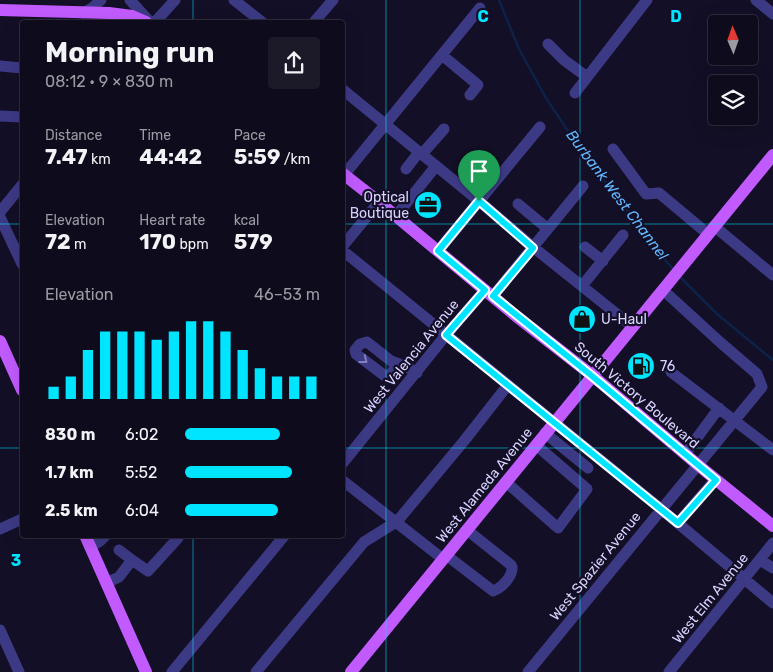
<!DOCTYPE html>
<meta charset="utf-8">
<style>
body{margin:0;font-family:Rubik,sans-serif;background:#1c1929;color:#f1f3f6;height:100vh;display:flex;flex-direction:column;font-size:19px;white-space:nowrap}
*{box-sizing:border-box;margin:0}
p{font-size:16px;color:#9b9ba3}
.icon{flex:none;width:28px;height:28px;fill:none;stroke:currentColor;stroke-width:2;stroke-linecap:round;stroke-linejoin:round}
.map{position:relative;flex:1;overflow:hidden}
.panel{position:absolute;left:20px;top:20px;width:325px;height:518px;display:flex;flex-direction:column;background:#0e0b1c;border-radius:5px;box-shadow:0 5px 20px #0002,0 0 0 1px #2e2b3b}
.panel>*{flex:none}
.needle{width:32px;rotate:358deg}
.buttons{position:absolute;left:708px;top:15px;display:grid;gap:10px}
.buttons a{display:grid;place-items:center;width:50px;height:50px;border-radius:5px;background:#0e0b1c;box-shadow:0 5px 20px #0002,0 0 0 1px #2e2b3b;font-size:25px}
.pin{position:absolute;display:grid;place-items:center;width:42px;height:42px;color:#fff;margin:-51px -21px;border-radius:50% 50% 50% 0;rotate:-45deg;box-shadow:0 0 5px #0007}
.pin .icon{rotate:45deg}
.round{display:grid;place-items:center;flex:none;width:52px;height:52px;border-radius:5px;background:#1c1929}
.headline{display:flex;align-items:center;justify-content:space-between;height:85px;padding:0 25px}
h1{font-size:28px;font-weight:700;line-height:38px}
.stats{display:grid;grid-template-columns:repeat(3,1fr);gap:8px;height:85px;padding:5px 25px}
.stats div{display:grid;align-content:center}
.stats b{font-size:21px;font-weight:700}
.stats small{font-size:14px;font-weight:400}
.stats p{font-size:14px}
.chart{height:140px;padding:10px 25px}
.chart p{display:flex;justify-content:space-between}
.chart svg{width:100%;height:90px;margin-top:5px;stroke:#00e5ff;stroke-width:6}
ul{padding:0 25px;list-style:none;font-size:16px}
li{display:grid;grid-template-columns:80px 60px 1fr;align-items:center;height:38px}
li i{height:12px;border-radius:6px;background:#00e5ff}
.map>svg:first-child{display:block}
</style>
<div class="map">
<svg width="773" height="672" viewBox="0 0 773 672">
<rect width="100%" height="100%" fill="#130f26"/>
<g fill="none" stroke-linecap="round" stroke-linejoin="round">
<path stroke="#0c2248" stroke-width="2.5" d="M499,0L519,49L546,98L578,146L665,260L674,270
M679,276L717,314L773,360"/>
<path stroke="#3d3a85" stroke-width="11" d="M130,0L150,22
M234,0L262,22
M756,0L773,14
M83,13L92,8L101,0
M155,22L175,0
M314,22L333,0
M548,44L564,60L587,77
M442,55L478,85L470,95
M0,66L22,68
M342,89L479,201L533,247L633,327
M575,93L647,0
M0,116L22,117
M613,149L646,194L659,193L708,234
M422,154L444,129
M406,169L419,152
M344,175L480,8
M518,204L548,229
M0,212L22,185
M396,216L436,166
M0,217L22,264
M714,226L773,275
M342,247L379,202
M585,247L603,261
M342,250L661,509L773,603
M438,251L540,127
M582,286L623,235
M493,296L583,186
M397,364C394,369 392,376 385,376L356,354L355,350L360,344L367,342L391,361L407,367L417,373
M671,372L773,450
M545,433L588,468
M685,454L719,408
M342,464L446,335L485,290
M342,480L443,559
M506,482L558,528L587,489L536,445
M678,523L715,480
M0,529L22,519
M90,547L100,541L106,535
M119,550L132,560
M446,555L493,591C502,588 513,576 512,567L511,565L467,530
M760,560L773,568
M106,583L119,577L132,560L148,571L178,538
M0,630L19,672
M172,672L285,535
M256,672L364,542L396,522L400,518L464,441L508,385
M528,672L762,387L757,374L721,343L663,290
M669,672L773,543"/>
<path stroke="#c25bff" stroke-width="12" d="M0,10L109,13L132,16L146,22
M342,173L379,202L516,316L593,376L698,465L773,526
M0,341L22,390
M85,535L146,672
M351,672L773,155"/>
</g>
<defs><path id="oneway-chevron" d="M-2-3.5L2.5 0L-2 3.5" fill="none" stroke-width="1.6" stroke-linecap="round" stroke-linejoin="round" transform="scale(1.25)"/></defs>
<use stroke="#837fbc" href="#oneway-chevron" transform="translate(364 360) rotate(38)"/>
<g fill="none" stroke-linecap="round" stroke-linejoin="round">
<g stroke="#fff" stroke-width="10">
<path id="route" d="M479,201L533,248L493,296L592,376L716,480L678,523L446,335L485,290L438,251Z"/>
</g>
<use href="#route" stroke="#00e5ff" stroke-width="6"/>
</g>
<path fill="none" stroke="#00e5ff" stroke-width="1" stroke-opacity="0.55" d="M193,0V22M386,0V672M580,0V672M0,224H22M342,224H773M0,448H22M342,448H773M193,535V672"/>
<defs>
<g id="office-disc" transform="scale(1.4375)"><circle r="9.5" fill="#00e5ff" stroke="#130f26"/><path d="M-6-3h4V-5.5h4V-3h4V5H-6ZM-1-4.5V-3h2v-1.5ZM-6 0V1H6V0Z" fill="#111"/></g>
<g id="shop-disc" transform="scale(1.4375)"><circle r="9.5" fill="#00e5ff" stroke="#130f26"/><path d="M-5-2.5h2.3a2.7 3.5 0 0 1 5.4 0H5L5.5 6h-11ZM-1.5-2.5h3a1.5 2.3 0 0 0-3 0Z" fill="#111"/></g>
<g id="fuel-disc" transform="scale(1.4375)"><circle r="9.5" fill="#00e5ff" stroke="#130f26"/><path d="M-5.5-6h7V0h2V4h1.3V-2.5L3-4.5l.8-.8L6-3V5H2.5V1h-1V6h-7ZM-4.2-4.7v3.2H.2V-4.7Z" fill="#111"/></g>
</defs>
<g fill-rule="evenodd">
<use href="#office-disc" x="428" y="205"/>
<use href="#shop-disc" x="582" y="319"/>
<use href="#fuel-disc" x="641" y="366"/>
</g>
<g text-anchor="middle" stroke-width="4.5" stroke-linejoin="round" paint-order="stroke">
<g font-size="14" fill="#d9d4ff" stroke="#130f26" text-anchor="start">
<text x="409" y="202" text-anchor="end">Optical<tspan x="409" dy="16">Boutique</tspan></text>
<text x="601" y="324">U-Haul</text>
<text x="660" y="371">76</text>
</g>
<g font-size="14" fill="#d9d4ff" stroke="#130f26">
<text transform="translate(411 356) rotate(-51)" y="5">West Valencia Avenue</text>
<text transform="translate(637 395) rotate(40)" y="5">South Victory Boulevard</text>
<text transform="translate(484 485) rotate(-51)" y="5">West Alameda Avenue</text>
<text transform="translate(595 566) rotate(-51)" y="5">West Spazier Avenue</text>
<text transform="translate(710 598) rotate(-51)" y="5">West Elm Avenue</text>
</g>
<g font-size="15" font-style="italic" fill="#62b6ff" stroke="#130f26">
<text transform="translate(617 195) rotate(53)" y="5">Burbank West Channel</text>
</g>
</g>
<g font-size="16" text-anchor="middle" font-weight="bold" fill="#00e5ff" stroke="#130f26" stroke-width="4.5" stroke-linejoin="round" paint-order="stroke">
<text x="483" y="22">C</text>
<text x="676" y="22">D</text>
<text x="16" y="566">3</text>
</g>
</svg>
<div class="buttons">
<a><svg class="needle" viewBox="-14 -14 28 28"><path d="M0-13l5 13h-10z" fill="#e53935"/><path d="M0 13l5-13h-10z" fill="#9b9ba3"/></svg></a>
<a><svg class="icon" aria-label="layers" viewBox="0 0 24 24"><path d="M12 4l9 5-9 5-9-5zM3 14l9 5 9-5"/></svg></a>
</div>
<div class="pin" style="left:479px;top:201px;background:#1e9e55"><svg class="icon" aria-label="arrive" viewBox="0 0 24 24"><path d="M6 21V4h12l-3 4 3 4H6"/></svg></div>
<section class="panel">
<div class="headline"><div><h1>Morning run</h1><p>08:12 · 9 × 830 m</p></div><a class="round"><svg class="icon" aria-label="share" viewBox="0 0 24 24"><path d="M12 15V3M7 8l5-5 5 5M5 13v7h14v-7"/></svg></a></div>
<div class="stats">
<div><p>Distance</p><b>7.47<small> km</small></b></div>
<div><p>Time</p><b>44:42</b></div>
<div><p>Pace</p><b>5:59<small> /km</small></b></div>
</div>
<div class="stats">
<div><p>Elevation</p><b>72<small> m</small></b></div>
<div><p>Heart rate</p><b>170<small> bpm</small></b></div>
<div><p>kcal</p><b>579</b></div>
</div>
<div class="chart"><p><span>Elevation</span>46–53 m</p>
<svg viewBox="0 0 160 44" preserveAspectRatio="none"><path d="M5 44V38M15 44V33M25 44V20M35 44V11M45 44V11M55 44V11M65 44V15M75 44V11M85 44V6M95 44V6M105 44V11M115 44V20M125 44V29M135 44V33M145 44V33M155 44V33"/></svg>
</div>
<ul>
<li><b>830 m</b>6:02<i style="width:70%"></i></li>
<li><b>1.7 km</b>5:52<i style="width:79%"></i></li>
<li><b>2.5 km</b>6:04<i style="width:69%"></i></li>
</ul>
</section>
</div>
